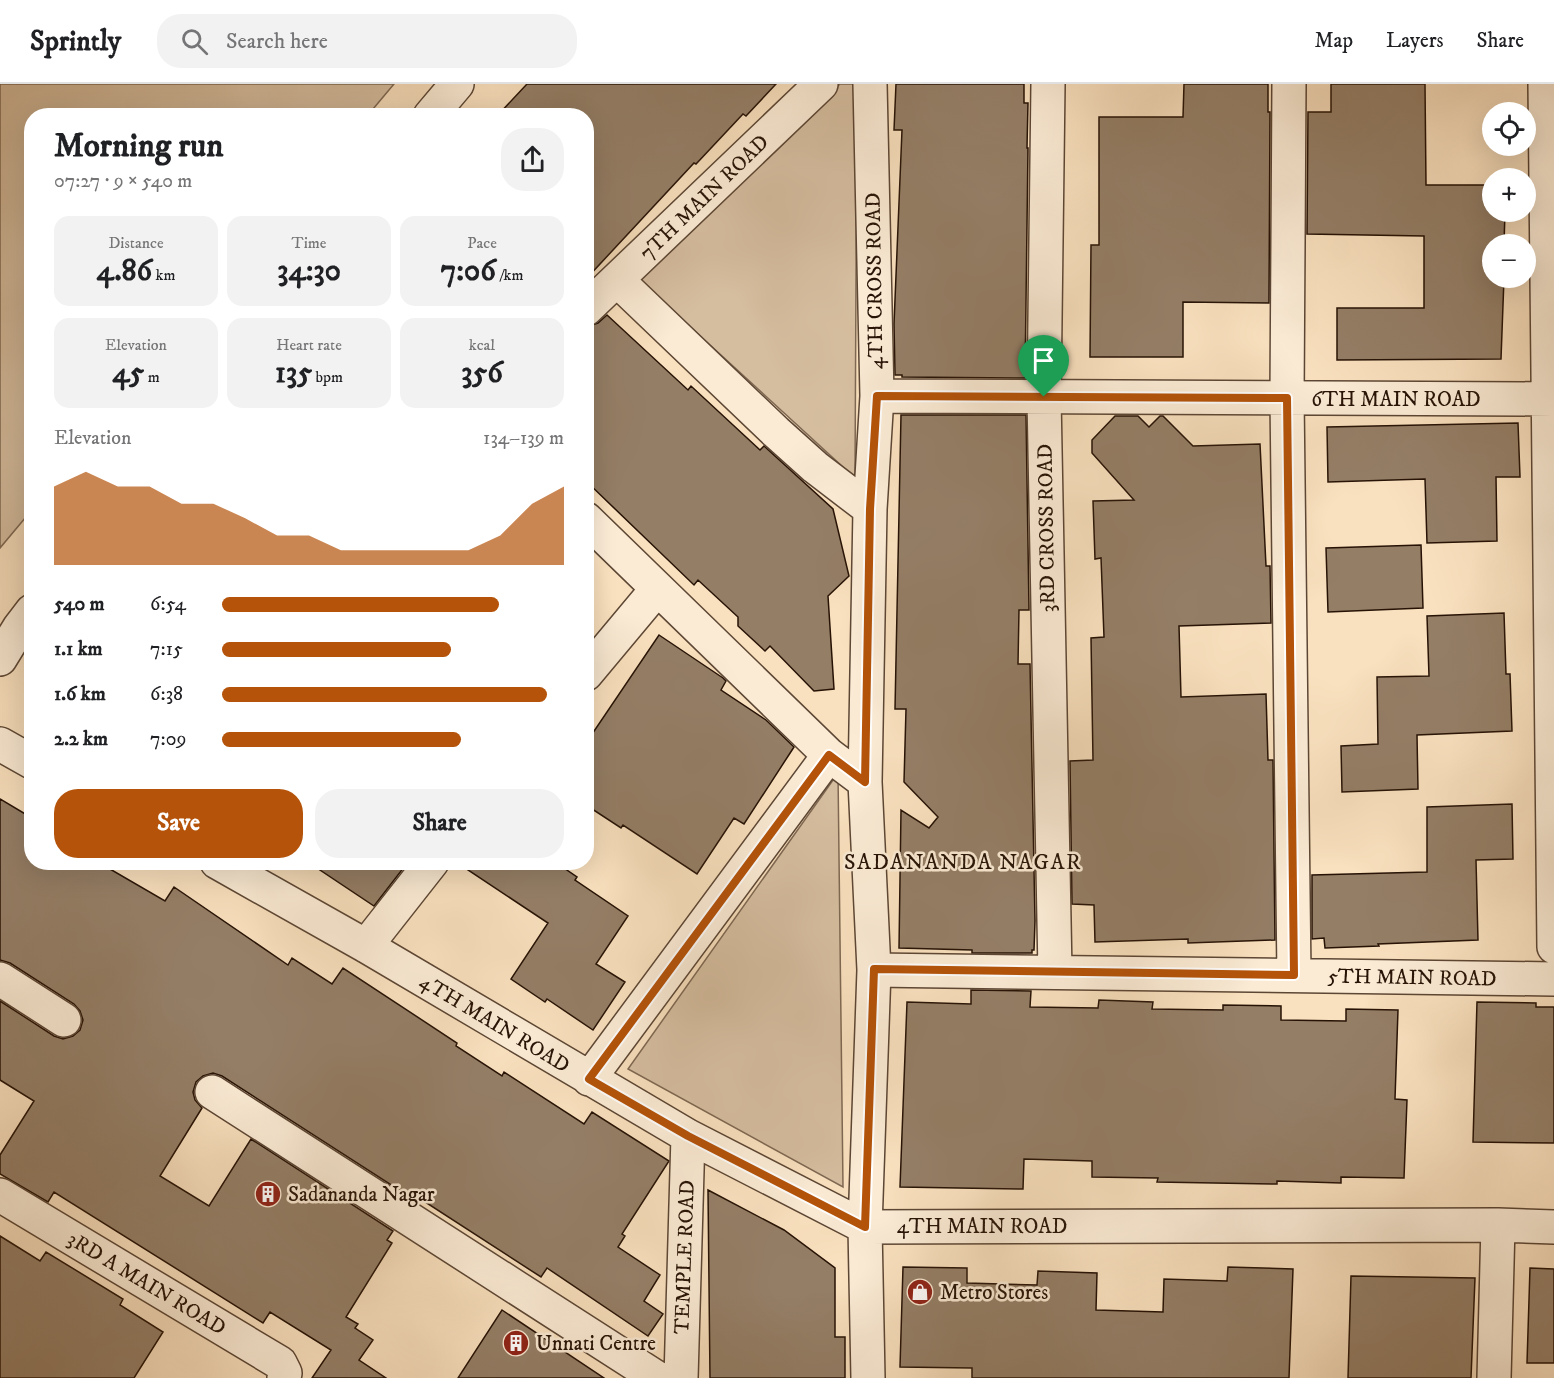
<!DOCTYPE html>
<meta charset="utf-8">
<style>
body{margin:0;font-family:"IM FELL DW Pica",serif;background:#f2f2f2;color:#202124;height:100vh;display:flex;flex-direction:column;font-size:22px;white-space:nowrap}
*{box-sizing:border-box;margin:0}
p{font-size:20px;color:#757577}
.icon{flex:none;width:33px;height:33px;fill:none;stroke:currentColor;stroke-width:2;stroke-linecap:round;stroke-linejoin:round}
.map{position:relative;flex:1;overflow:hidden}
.panel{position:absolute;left:24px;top:24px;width:570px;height:762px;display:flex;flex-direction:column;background:#fff;border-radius:24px;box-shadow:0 6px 24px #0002}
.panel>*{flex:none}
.tools{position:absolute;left:1482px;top:18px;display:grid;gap:12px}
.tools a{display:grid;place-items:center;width:54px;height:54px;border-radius:50%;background:#fff;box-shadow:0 6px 24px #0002;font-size:30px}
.pin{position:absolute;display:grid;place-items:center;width:51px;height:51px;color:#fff;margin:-62px -26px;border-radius:50% 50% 50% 0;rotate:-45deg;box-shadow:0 0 6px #0007}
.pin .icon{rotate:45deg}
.round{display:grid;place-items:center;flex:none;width:63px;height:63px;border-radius:24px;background:#f2f2f2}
.headline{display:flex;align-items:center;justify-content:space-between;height:102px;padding:0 30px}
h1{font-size:33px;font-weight:700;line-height:45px}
.stats{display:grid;grid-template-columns:repeat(3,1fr);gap:9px;height:102px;padding:6px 30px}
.stats div{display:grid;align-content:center;border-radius:15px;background:#f2f2f2;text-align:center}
.stats b{font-size:30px;font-weight:700}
.stats small{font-size:16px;font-weight:400}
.stats p{font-size:16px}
.chart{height:168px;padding:12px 30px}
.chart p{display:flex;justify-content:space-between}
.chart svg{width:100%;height:108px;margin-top:6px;fill:#b45309;opacity:.7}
.cta{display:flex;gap:12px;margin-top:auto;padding:12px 30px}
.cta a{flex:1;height:69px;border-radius:24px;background:#b45309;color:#fff;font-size:24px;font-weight:700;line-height:69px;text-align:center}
.cta a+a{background:#f2f2f2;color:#202124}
ul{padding:0 30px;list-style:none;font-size:20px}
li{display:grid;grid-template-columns:96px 72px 1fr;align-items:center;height:45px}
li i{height:15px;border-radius:8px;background:#b45309}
header{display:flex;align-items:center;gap:36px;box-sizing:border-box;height:84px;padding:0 30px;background:#fff;border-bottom:2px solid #e0e0e0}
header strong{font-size:28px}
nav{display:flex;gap:33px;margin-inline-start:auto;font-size:21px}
.search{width:420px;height:54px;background:#f2f2f2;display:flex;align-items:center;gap:15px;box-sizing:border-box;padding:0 21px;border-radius:24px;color:#757577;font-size:22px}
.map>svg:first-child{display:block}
</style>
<header>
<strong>Sprintly</strong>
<div class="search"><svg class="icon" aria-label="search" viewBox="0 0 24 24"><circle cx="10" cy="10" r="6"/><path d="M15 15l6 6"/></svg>Search here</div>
<nav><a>Map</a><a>Layers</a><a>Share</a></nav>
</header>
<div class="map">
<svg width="1554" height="1294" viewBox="0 0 1554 1294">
<rect width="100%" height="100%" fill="#f9e0be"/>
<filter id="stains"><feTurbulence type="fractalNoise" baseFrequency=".00333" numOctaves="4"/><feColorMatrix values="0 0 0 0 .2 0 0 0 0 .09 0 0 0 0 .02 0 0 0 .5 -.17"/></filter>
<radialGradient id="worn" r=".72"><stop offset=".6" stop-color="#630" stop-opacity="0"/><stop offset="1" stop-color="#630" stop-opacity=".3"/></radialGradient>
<path fill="#d5bd9f" stroke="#7e6852" stroke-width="1.5" d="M0,0H394L368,31L32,32L31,427L0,464Z
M840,0H857L855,394L638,195Z
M838,689L843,1103L628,985Z"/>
<path fill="#947e66" stroke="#271306" stroke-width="1.5" d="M527,0H776L746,32L743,30L696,80L694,79L586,195V32H497Z
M896,0H1024V19H1028L1027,64H1028L1025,294L902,293V291H895L894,240L902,46H894Z
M1184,0H1268V28H1270L1269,219L1183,218V273H1090L1091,161H1099V33H1183Z
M1331,0H1425L1426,101H1492V128H1505L1504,160H1492V194H1504L1501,275L1337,276V224H1424V152L1307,150L1308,28H1331Z
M607,231L688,306L691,302L760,366L764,362L833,425L849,492L828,512L834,605L814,607L770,562L765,567L738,542V533L698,496L694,501L586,397V243L598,239Z
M901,331H1026L1029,526H1019L1018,580H1030L1035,837L1034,866H1032V869H972V866L899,864L901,726L929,744L938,733L904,698L906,625H895Z
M1115,332H1138L1149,343L1160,332H1163L1193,362L1260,360L1266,482H1270L1271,539L1179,542L1181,613L1266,610L1268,676H1273L1275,856L1188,859V855L1095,858L1094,821L1072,820L1070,677L1093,676L1091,554L1104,553L1101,474L1095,475L1093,417L1134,416L1092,369V356Z
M1518,339L1520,393H1496L1497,457L1427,459L1425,395L1328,398L1327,343Z
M1421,461L1423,524L1328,528L1326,464Z
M1504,529L1506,590H1510L1512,647L1417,651L1418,705L1342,708L1341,662L1378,660L1377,593L1429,592L1427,532Z
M659,551L723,594L726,597L721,606L766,636L794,663L744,740L734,734L697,790L623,741L621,744L586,721V659Z
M0,715L32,734V778H98L165,817L174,803L288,881L292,874L332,900L343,884L457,959L456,962L502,992L504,988L584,1040L592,1028L669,1077L622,1150L625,1152L618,1163L660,1191L644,1217L663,1230L648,1252L547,1184L541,1193L416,1112L413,1115L222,992L213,989L203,992L196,998L193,1008L195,1016L202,1024L160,1092L209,1122L251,1055L393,1147L387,1156L392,1159L346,1233L358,1240L355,1244L373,1256L359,1276L386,1294H312L331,1266L270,1228L263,1239L54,1108L48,1118L0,1090V1071L34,1017L0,996V917L54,952L63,955L73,952L80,946L83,936L80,927L74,920L10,879L0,876Z
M1512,720L1513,775L1476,776L1478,856L1378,860L1379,862L1325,864L1324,854L1312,855V791L1427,788V723Z
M308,778H408L374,822Z
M456,778H555L577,793L575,796L628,832L596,880L625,898L593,946L547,915L545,918L511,895L548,839Z
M971,906L1031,907L1030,923L1098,924L1099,916L1153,918L1152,925L1223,926V921L1281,922V936L1346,937V925L1398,926L1395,1015L1407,1016L1404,1094L1341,1093V1099L1277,1097V1100L1157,1098L1158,1094L1092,1093V1077L1024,1075L1023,1105L900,1103L907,918L971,920Z
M1477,918L1536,919V923H1554V1059L1473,1058Z
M708,1106L784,1146L835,1184V1253H845V1294H710Z
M0,1152L40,1177L46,1168L123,1215L120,1221L163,1248L134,1294H0Z
M903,1183L967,1184V1199L1037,1201L1038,1187L1097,1189L1096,1226L1163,1228L1164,1195L1227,1197L1228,1183L1293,1185L1289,1294H972V1284L900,1283Z
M1530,1184L1554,1185V1279H1527Z
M1351,1192L1475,1194L1471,1294H1348Z
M502,1226L604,1294H458Z"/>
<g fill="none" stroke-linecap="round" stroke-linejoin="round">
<g stroke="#5c4634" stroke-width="36">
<path id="minor" d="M1048,0L1044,313L1055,888
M1289,0L1287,314L1294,891
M1545,0L1554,863
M430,32L457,0
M617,196L776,348L815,383L870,425
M586,225L821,0
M877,312L1554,315
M586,435L829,671
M0,575L19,544L32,527
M586,590L657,505
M0,660L32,678
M217,778L366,862L688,1052L865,1143L1498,1141L1554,1143
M366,862L432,778
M874,886L1554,895
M0,895L64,936
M589,995L829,671L865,698
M212,1008L657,1294
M0,1111L280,1279L285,1289L284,1294
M681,1294L688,1052
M868,1294L865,1143L874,886L865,698L870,425L877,312L870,0
M1494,1294L1498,1141"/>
</g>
<use href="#minor" stroke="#fbebd5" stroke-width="33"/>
</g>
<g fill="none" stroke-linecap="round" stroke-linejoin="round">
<g stroke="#fff" stroke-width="12">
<path id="route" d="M877,312L1287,314L1294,891L874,885L865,1143L688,1052L589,995L829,671L865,698L870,425Z"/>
</g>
<use href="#route" stroke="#b45309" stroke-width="8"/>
</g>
<defs>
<g id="building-disc" transform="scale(1.35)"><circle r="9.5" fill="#8f2418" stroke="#fbebd5"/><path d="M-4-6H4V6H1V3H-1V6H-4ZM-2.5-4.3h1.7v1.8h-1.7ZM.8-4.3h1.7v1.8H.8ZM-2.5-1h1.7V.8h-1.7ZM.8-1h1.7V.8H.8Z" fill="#fff"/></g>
<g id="shop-disc" transform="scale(1.35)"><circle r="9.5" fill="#8f2418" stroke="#fbebd5"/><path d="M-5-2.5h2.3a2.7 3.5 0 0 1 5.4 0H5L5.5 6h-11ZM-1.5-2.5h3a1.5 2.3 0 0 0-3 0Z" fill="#fff"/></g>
</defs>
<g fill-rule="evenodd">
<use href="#building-disc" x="268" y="1110"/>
<use href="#shop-disc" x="920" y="1208"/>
<use href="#building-disc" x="516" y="1259"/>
</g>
<g text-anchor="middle" stroke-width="5" stroke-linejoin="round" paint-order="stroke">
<g font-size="21" fill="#271306" stroke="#fbebd5">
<text transform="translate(704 113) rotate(-44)" y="7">7TH MAIN ROAD</text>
<text transform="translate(874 197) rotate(-91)" y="7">4TH CROSS ROAD</text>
<text x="1396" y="322">6TH MAIN ROAD</text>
<text transform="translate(1046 444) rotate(-91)" y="7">3RD CROSS ROAD</text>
<text transform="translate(1412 893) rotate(1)" y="7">5TH MAIN ROAD</text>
<text transform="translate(495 939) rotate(31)" y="7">4TH MAIN ROAD</text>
<text x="982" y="1149">4TH MAIN ROAD</text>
<text transform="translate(684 1173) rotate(-88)" y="7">TEMPLE ROAD</text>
<text transform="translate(147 1199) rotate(31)" y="7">3RD A MAIN ROAD</text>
</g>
<g font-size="21" fill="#271306" stroke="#fbebd5" text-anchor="start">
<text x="288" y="1117">Sadananda Nagar</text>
<text x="940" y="1215">Metro Stores</text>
<text x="536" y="1266">Unnati Centre</text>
</g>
<g font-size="22" letter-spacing="1.5" fill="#271306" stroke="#fbebd5">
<text x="963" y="785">SADANANDA NAGAR</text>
</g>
</g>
<rect width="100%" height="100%" filter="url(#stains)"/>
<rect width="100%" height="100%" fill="url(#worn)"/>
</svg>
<div class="tools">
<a><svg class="icon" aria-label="locate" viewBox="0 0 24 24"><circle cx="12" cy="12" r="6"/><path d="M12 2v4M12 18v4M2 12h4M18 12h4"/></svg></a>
<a>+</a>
<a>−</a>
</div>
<div class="pin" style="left:1044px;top:313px;background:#1e9e55"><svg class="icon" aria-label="arrive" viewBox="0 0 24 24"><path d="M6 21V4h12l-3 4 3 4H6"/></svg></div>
<section class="panel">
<div class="headline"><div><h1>Morning run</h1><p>07:27 · 9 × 540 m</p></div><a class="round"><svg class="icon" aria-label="share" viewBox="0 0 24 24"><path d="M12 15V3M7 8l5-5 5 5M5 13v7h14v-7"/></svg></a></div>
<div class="stats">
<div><p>Distance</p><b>4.86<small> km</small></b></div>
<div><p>Time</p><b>34:30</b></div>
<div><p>Pace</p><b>7:06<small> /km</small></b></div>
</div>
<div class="stats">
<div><p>Elevation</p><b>45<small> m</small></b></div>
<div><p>Heart rate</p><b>135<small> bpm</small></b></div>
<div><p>kcal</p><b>356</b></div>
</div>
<div class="chart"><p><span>Elevation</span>134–139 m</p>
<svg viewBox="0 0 160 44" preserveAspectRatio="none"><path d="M0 44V12L10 6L20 12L30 12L40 19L50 19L60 25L70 32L80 32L90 38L100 38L110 38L120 38L130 38L140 32L150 19L160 12V44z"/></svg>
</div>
<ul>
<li><b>540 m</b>6:54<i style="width:81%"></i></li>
<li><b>1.1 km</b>7:15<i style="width:67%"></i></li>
<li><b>1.6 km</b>6:38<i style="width:95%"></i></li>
<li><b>2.2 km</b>7:09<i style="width:70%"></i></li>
</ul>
<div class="cta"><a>Save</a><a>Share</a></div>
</section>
</div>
